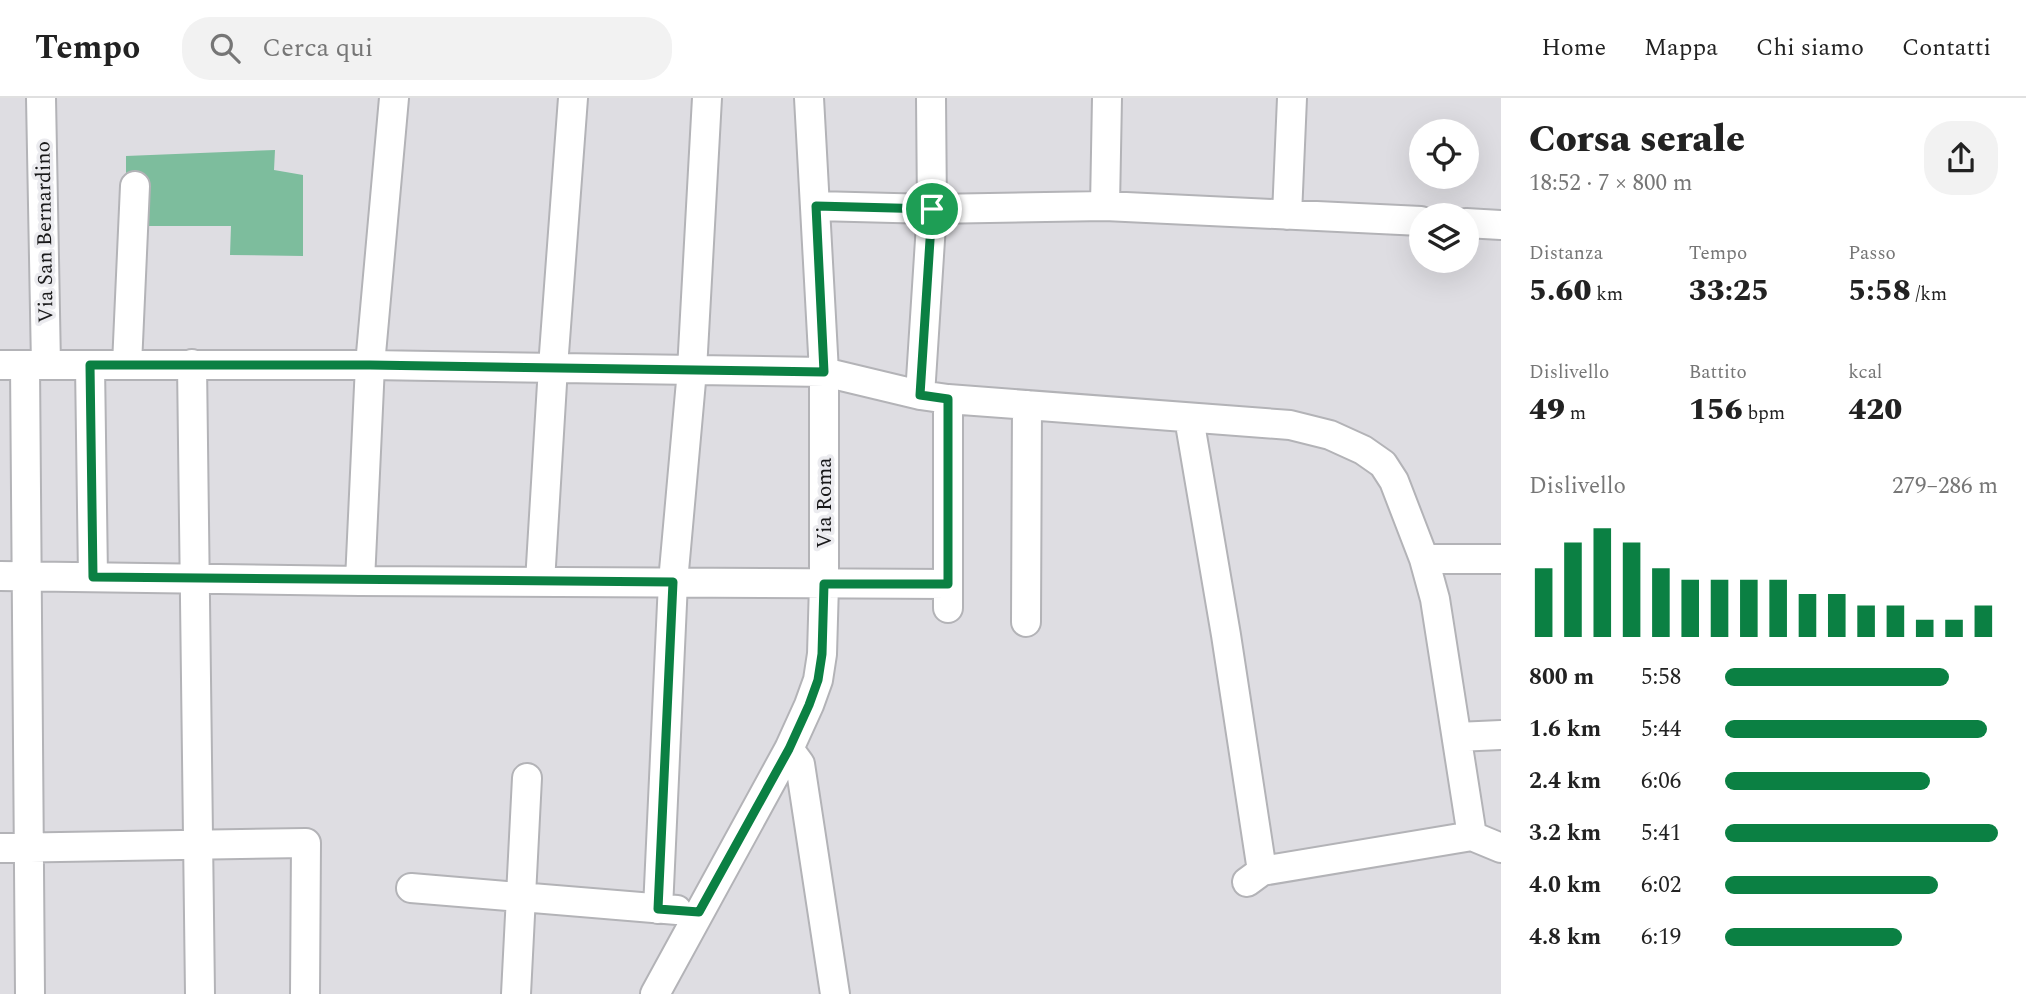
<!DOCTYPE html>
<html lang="it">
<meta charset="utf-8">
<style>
body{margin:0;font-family:Spectral,serif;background:#f2f2f2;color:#222;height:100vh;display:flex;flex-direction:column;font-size:26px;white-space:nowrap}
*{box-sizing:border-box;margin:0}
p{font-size:23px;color:#767676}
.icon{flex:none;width:38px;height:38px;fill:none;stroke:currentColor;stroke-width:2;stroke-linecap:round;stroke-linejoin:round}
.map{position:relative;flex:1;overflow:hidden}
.panel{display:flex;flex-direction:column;background:#fff;width:525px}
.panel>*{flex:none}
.tools{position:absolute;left:1409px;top:21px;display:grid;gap:14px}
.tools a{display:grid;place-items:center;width:70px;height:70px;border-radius:50%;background:#fff;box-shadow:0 7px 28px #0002;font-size:35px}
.pin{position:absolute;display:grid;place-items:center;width:60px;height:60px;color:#fff;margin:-30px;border:4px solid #fff;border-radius:50%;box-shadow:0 2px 7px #0007}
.round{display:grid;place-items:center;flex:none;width:74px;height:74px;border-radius:28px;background:#f2f2f2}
.overview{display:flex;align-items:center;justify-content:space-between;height:119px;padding:0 28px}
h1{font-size:38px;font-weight:800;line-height:52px}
.metrics{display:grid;grid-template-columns:repeat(3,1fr);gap:10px;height:119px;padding:7px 28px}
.metrics div{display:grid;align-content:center}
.metrics b{font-size:30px;font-weight:800}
.metrics small{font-size:19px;font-weight:400}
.metrics p{font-size:19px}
.chart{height:196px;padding:14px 28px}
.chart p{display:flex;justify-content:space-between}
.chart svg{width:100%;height:126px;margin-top:7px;stroke:#0b8043;stroke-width:6}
ul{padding:0 28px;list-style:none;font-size:23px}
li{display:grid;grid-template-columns:112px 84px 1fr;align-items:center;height:52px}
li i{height:18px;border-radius:9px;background:#0b8043}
header{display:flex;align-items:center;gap:42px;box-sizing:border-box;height:98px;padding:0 35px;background:#fff;border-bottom:2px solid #e0e0e0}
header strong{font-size:33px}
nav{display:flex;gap:38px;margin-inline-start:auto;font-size:24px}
.search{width:490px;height:63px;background:#f2f2f2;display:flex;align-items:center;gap:18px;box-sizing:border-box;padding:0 24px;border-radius:28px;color:#767676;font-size:26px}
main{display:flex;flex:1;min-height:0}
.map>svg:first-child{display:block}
</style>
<header>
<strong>Tempo</strong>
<div class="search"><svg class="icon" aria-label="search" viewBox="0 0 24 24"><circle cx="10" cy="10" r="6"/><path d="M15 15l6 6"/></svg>Cerca qui</div>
<nav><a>Home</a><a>Mappa</a><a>Chi siamo</a><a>Contatti</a></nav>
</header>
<main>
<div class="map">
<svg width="1501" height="896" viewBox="0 0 1501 896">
<rect width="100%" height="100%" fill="#dedde2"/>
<path fill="#7dbd9d" d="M275,52L274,72L303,77V158L230,157L231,128H138L126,85V58Z"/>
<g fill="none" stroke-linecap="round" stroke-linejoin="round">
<g stroke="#b3b3b7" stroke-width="32">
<path id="minor" d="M41,0L46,267
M816,108L932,111L1105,108L1421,123
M1105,108L1107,0
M1287,117L1292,0
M1466,125L1501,127
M192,266L200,896
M0,267H370L824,274L920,297L948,301L1290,327L1330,337L1363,352L1383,366L1394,383L1424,461L1435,501L1472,738
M25,267L30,896
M90,267L93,479
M127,267L135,88
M920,297L932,111L931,0
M1189,320L1226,537L1262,773
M1424,461H1501
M0,478L360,483L948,486
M360,483L370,267L394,0
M540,484L553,269L573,0
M948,510V301
M1026,524L1027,307
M1457,639L1501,637
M789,651L800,666L835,896
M0,750L306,745L305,896
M1247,784L1262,773L1472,738L1501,750
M411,790L677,812
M658,811L673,484L692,272L707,0
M516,896L527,680
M655,896L789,651L809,607L818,582L822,556L824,486V274L809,0"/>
</g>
<use href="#minor" stroke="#fff" stroke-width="28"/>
</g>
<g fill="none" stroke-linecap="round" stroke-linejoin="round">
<g stroke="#fff" stroke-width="14">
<path id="route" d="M816,108L932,111L920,297L948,301V486H824L822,556L818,582L809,607L789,651L699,814L658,811L673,484L93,479L90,267H370L824,274Z"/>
</g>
<use href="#route" stroke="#0b8043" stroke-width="9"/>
</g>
<g text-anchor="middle" stroke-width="7" stroke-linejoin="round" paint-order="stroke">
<g font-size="21" fill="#19191a" stroke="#ebebef">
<text transform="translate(44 134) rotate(-91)" y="7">Via San Bernardino</text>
<text transform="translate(824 405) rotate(-90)" y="7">Via Roma</text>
</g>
</g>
</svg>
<div class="tools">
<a><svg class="icon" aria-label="locate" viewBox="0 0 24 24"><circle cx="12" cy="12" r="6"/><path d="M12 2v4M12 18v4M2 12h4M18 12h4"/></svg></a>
<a><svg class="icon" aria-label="layers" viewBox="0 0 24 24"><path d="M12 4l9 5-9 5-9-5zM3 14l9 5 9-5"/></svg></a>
</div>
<div class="pin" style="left:932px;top:111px;background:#1e9e55"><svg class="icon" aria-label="arrive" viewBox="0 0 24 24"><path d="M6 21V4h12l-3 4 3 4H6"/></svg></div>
</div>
<section class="panel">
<div class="overview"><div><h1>Corsa serale</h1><p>18:52 · 7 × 800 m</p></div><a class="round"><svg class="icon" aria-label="share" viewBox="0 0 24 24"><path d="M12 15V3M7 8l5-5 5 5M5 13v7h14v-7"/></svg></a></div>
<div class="metrics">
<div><p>Distanza</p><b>5.60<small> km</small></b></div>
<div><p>Tempo</p><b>33:25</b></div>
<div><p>Passo</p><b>5:58<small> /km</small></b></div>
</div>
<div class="metrics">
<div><p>Dislivello</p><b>49<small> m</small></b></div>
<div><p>Battito</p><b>156<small> bpm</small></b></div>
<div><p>kcal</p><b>420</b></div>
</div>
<div class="chart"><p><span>Dislivello</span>279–286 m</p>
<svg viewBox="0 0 160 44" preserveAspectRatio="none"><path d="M5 44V20M15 44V11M25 44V6M35 44V11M45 44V20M55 44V24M65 44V24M75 44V24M85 44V24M95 44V29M105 44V29M115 44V33M125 44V33M135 44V38M145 44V38M155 44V33"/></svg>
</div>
<ul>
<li><b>800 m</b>5:58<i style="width:82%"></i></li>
<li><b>1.6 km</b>5:44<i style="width:96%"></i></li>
<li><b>2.4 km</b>6:06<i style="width:75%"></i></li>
<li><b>3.2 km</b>5:41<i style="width:100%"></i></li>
<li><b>4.0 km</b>6:02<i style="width:78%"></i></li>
<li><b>4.8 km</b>6:19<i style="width:65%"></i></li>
</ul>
</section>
</main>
